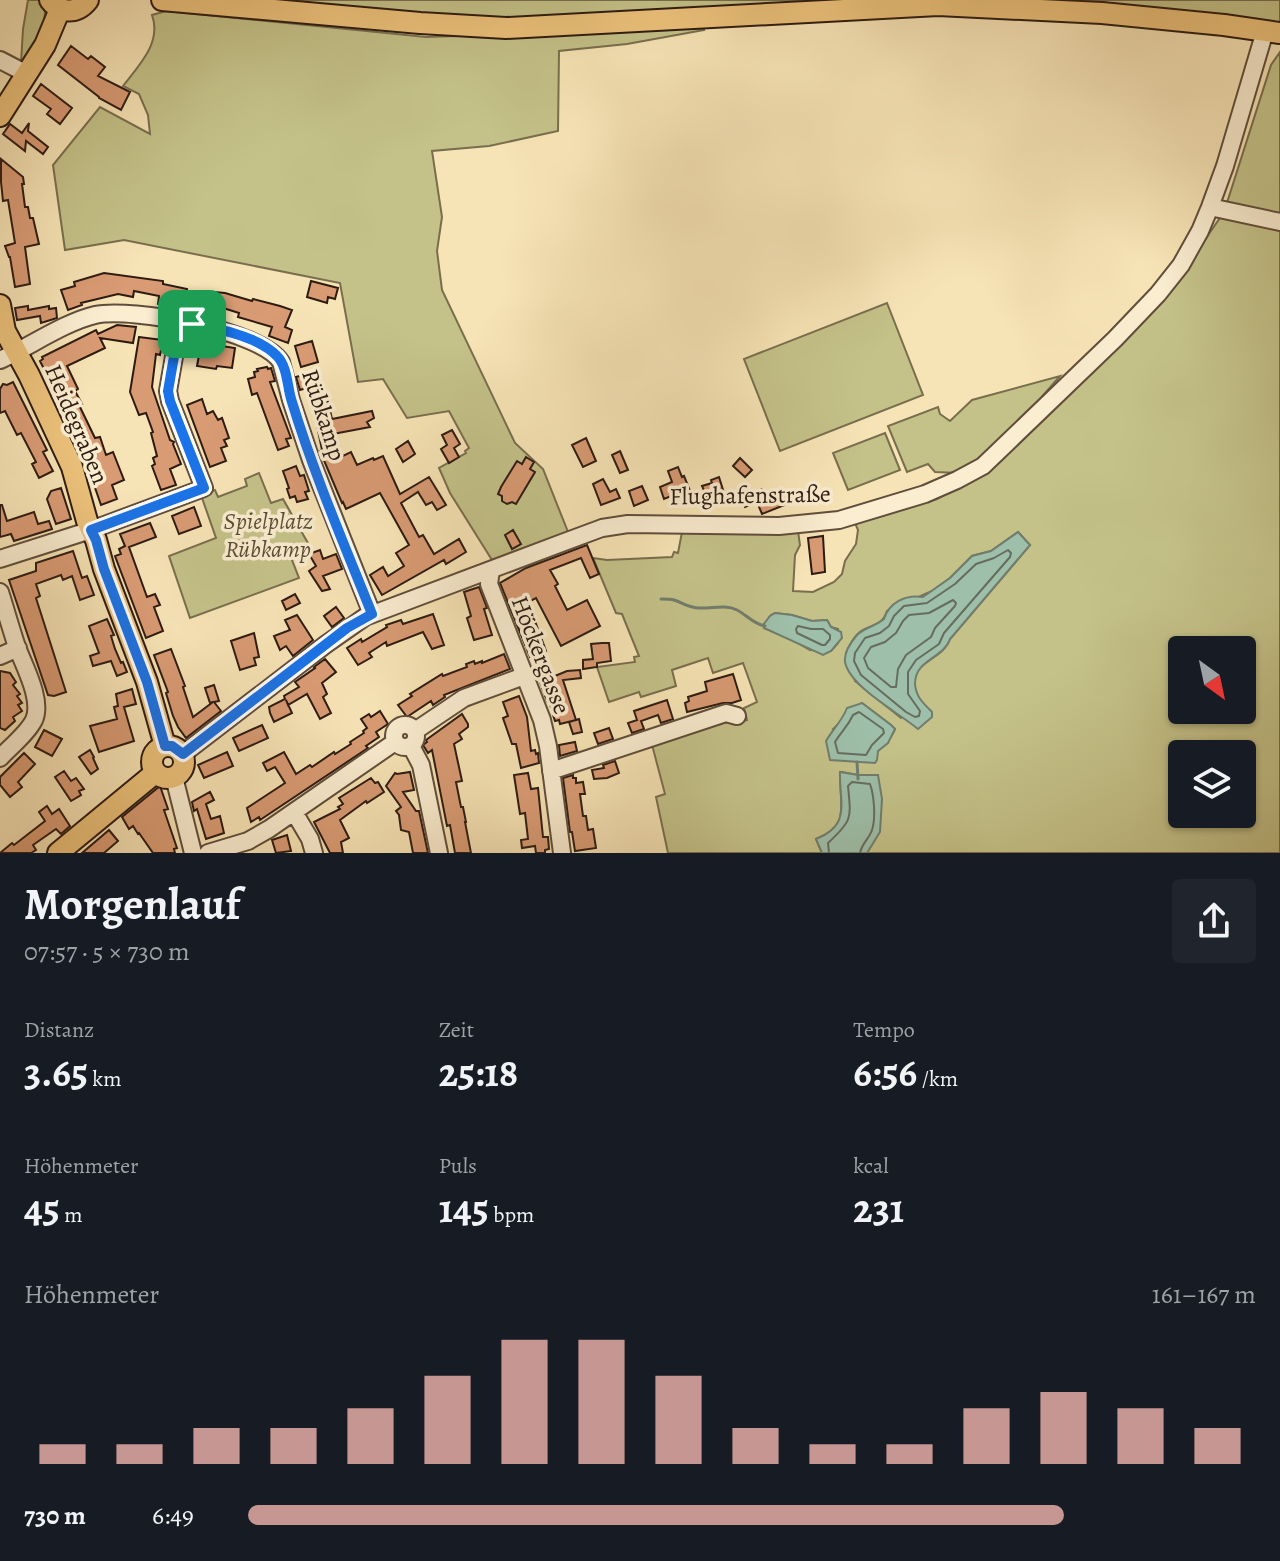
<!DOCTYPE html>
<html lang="de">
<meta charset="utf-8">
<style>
body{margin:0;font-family:Alegreya,serif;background:#20242c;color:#f1f3f6;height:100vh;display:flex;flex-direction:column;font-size:30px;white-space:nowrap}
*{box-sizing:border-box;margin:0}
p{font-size:26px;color:#9ea1a6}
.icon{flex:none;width:44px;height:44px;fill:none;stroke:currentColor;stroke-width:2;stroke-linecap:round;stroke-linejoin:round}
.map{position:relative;height:853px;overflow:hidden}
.side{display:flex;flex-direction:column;background:#171b24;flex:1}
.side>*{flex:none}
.needle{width:52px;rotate:147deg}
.buttons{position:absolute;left:1168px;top:636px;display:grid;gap:16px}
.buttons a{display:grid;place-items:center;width:88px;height:88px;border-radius:8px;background:#171b24;box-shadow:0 2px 6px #0004;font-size:40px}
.pin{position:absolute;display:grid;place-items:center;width:68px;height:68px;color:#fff;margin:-34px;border-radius:16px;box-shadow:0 4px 12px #0006}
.round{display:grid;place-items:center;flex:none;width:84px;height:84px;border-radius:8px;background:#20242c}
.head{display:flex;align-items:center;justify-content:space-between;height:136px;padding:0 24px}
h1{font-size:44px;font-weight:700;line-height:60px}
.metrics{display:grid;grid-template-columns:repeat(3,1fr);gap:12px;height:136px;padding:8px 24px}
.metrics div{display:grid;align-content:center}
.metrics b{font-size:40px;font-weight:700}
.metrics small{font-size:22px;font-weight:400}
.metrics p{font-size:22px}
.chart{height:224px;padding:16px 24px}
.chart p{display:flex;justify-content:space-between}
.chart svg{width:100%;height:144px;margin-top:8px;stroke:#c59692;stroke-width:6}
ul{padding:0 24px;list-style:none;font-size:26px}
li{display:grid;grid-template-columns:128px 96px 1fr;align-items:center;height:60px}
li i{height:20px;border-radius:10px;background:#c59692}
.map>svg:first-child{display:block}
</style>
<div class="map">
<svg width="1280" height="853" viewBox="0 0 1280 853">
<rect width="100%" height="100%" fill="#f7e4b6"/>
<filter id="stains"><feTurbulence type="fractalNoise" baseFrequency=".0025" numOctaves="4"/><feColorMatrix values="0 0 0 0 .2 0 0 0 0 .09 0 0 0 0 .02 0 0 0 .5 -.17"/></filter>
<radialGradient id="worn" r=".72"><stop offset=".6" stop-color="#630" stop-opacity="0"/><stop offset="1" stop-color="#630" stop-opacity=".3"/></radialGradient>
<path fill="#c4c289" stroke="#786e4e" stroke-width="2" fill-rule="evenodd" d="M28,0H44C49,24 36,41 26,61L21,63L23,29Z
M284,0H836L647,14L517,21L388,13Z
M1047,0H1280V24L1110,3Z
M166,11L426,37L703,28L704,30L627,44L559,51L558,131L489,146L432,151L442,217L437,251L442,290L515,443L543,469L568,532L492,560L450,493L439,468L466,453L465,451L469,448L449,411L407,418L383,379L358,382L340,283L124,240L65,250L53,165L100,107L150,134L148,115L139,94L123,86C139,65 162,43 152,15Z
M1280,52V853H867L878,775H858L841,772C837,802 854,824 816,839L822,853H668L656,797L665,794L651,741L722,718L733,724L747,720L744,708L757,702L743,663L713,673L708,658L672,670L676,686L641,697L639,692L609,702L597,667L635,662L634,657L639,656L622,614L616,613L593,558L607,560L672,557L674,552L678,553L682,532L798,531L800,545L795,555L793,591L813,592L834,582L842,574L845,561L856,544L858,530L855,523L937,499L999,463L1166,296L1224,212L1271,65ZM1018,532L1030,545L950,639C941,665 898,661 920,700L901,718L855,681L846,653C849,646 854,636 861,631C873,624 882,626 887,611L932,591L950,578L972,556L991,551ZM775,613L792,615L812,621L827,620L831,627L838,629V643L831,651L810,650L789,638L764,628L770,616ZM1182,650H1242V710H1182ZM862,703L891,725L895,729C890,743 880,745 876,755L833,729ZM1182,754H1242V814H1182Z
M887,303L923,395L780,451L744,359Z
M1060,376L1013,430L990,450L959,473L935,472L928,464L907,472L888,426L938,407L940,414L950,421L972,400Z
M885,433L900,470L848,490L833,453Z
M259,473L271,503L283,499L313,552L292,560L299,578L190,618L169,556L216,538L201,495L215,490L218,497L247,486L245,479Z"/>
<path fill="#9ebfa9" stroke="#717d6d" stroke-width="2" d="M1018,532L1030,545L950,639C943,659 915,659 915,684C916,697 923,703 932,712V717L918,729C899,713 850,687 845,662C844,653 851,642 857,635C864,628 876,626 884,619C889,603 905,594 923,597L950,578L972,556L991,551Z
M775,613L792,615L812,621L827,620L831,627L841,632L842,638L831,651L823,655L764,628L763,625L770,616Z
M862,703L891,725L895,729L888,743L878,751L877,760L875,763L830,760L826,741C833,729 842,721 847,708Z
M840,772L858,775H878L882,799L880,832L867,853H822L816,839C852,825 839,802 840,772Z"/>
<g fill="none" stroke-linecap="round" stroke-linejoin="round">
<path stroke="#666d5e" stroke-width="2" d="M1008,550L1011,553L1010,557L944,633L939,644L916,660L908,672V694L920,711L919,716L915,717L906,712L861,675L854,661L855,653L865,638L880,633L889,626L894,616L904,606L927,603L955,584L976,564L994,558Z
M953,600L956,603L955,606L935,628L931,637L906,655L898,669L896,687H891L868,668L864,658L871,647L885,642L896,633L903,621L909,615L929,613Z
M798,626L811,629H823L830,635V639L825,645H822L797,633L796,629Z
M859,712L883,729L884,733L872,745L866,755L838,753L835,742C842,730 847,728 853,715Z
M829,853L828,843C853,820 851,818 848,786L852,782L870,784C874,795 876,818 872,830C869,839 862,843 860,853"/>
<path stroke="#717d6d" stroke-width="3" d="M661,599C665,599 670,599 674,600C683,603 689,608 699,608C711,609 725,604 737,610C747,615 753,624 765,626
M857,762L858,779"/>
</g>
<path fill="#d99b74" stroke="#2d1b12" stroke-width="2" d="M71,46L88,59L91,56L105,67L98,76L130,92L121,110L99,98V97L58,65Z
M41,84L72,108L60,124L47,114L51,109L33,96Z
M29,123L28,131L48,147L43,154L26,141L25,151L3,134L10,124L22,133Z
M1,159L23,177L24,184H22L25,207H28L30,218H33L39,244L25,247L30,284L15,287L10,257H9L5,246L15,243L8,200L3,201L1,182Z
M104,273L163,281V284L187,289L186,295L206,299L208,297L214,299L215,292L225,293L252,301L253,299L280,306L292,310L285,327L292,330L288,343L269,336L272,327L238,317L239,313L217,306V308L210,307L209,314L158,304L159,296L134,291L133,297L118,294L81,303L82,305L68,310L61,290L75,286L74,282Z
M311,281L338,288L335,299L328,297L327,303L307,297Z
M28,306V310L49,306V309L56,308L57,318L41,323L40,316L17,320L15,308Z
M117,325L136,327L133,343L100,338L105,348L67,366L78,389L75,391L82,404L79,405L95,438L100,437L106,455L113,452L124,480L112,485L117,499L101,505L76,433L40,361L43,359L42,357L96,330L98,334Z
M196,336L209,339L208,344L235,348L232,368L217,366L216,369L197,366L200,350L194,349Z
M139,337L163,340L160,355L156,354L152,387L170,440L174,442L173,444L181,464L170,469L176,485L161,490L152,466L155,464L153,458L157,456L151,433L153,432L146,413L139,415L130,392Z
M312,341L318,362L301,367L295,346Z
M267,367L268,369L271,368L275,381L270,382L291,438L286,439L289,446L278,450L257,393L252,395L248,379L255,377L254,372L258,371L257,369Z
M307,374L310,387L300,390L296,377Z
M13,382L47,450L43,452L53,471L39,478L32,464L36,462L21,433L17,435L5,411L0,413V389L3,384L7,385Z
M202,399L207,414L213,411L218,420L222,418L229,438L224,440L227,446L221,448L226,461L210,467L187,405Z
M328,402L332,419L372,411L374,418L367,422L370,427L333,434L343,456L351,452L357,465L373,458L374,460L383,456L400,494L429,477L446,505L437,510L432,502L426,505L418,492L401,503L419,537L423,535L434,554L459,539L466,552L446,564L444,560L382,595L370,575L383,567L388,576L404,566L396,553L409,545L380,493L346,509L343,502L342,503L320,451L322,450L313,405Z
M452,430L460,444L454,448L459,457L449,463L441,449L447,445L442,435Z
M586,438L596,461L583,467L572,445Z
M408,441L415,454L403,462L396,449Z
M620,451L628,470L620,473L612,455Z
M526,457L534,462L530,469L535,472L516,504L512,502L507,504L502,501V496L498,494L501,487L517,461L522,464Z
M740,458L752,470L745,477L733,466Z
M296,466L300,476L304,475L309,491L305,492L308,499L297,502L295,496L290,498L287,489L289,488L283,471Z
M678,467L682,477L684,476L693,498L680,503L676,494L664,499L660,487L672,482L668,471Z
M719,477L724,493L708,500L702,486L712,483L711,480Z
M603,479L610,492L616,489L620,498L601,505L593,484Z
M642,486L648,500L634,506L629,491Z
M61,488L71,519L56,524L47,499L51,491Z
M762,489L766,499L782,492L787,504L762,514L757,502L745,507L741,497Z
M0,505H2L7,521L34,512L38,524L49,521L52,529L14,541L11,534L0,537Z
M194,507L201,526L179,534L172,516Z
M150,523L156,537L129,547L147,597L155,594L160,605L154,607L163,631L146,638L115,556L121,554L119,549L125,546L120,534Z
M513,530L521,544L512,549L505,535Z
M823,536L825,572L812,574L808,538Z
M587,545L599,574L590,578L581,558L550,570L558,584L555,586L567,610L587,600L600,626L561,646L536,598L528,602L546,651L530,657L500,583L526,568Z
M320,550L323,559L336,554L342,569L323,576L330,589L322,591L309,571L316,566L309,554Z
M73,551L82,578L87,576L94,595L80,600L72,576L63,580L61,575L36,584L40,596L36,598L66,692L54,696L48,695L9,580L36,571V563Z
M479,587L487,608L484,609L492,635L474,640L467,618L471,616L464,592Z
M295,594L300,603L286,610L282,601Z
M336,607L344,618L332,627L324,616Z
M433,614L444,645L432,649L423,632L387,646L386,642L369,653L372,657L358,665L347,648L361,639L362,642L387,627L386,625L401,620L403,624Z
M297,615L313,640L293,656L286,646L280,650L274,636L290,630L285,620Z
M107,619L114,635L111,636L115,649L121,663L123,662L127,672L117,676L111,661L93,666L90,656L99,653L89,626Z
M254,633L259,657L254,658L256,665L240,670L231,641Z
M602,643H609L611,661L597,663V667L583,669V660L593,659L591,644Z
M171,649L185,686L183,687L193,717L213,702L210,703L205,688L214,685L219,701L214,702L221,711L186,738L178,727L173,716L166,693L168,692L154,655Z
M504,654L510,669L444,695L445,697L433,705L431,701L407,717L398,705L412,696L410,694L442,674L443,676L467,667L466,664L474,661L475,664L482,661V663Z
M325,659L336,672L322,683L327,694L323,697L331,713L320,719L307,694L288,705L286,700L292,713L274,722L270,713L269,707L285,699L284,696L299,687L295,682L315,668L314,667Z
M580,670L581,678L563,680L576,720L560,724L559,720L555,721L553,715L549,700L547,701L540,682L567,671Z
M0,671L10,673L16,682L13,685L20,694L17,696L22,703L18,705L22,711L13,717L15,721L5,730L0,728Z
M733,674L741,700L732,703H723L687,712L685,703L689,701L688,697L707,691L705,682Z
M132,689L136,704L124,707L134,741L99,752L90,726L117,719L114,707L118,706L116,694Z
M519,696L527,717L531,751L535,750L536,754L538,753L539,763L521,768L516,744H512L503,718L508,716L503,702Z
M667,700L673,719L661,723L658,715L641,721L644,729L632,733L628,723L637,720L634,711Z
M380,711L388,724L376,732L379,737L366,746L368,748L260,820L259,817L251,822L247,808L285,783L275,767L267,771L263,763L284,752L296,774L310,765L312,767L334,752L335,754L351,744L350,742L364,733L363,731L367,728L361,719L369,714L371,717Z
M462,714L468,724V727L459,734L462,739L454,744L462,781L456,782L461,807H463L466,822H465L471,853H455L450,825L447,826L432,750L428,753L423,745L427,742L426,740Z
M579,719L582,732L573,734L569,722Z
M262,725L268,738L239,751L233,738Z
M609,728L613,739L598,744L594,733Z
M44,730L62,739L52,756L35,747Z
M575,742L577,751L560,756L559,745Z
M90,750L94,757L93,758L98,769L91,774L79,757Z
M227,752L233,766L204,778L198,765Z
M24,753L35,764L18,782L22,787L10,797L0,785V777Z
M615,761L619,773L607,778L594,779L592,770L604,768L603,765Z
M64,771L71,781L76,778L84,789L79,791L81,795L71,801L55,777Z
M410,772L414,790L403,792L416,811H419L428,853H413L409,832L401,830L399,815L396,811L401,807L386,786L395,773L397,774Z
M528,773L531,789L538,788L543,837H548L549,849L545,850V853H536L535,846L522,848L521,840L528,839L525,813L520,814L514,775Z
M573,775V778H576V783L583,782L585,794H580L583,816H586L588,830L593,829L596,848L575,851L572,832H570L563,778Z
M371,778L375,783L378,782L384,792L367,803L366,801L340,820L349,838L341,842L343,853H330L314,822L340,809L338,807L343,804L339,798Z
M160,786L168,809L164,810L177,848L174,849L175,853H153L139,833L138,834L133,826L129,829L122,817Z
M210,792L214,800L206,804L211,819L220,816L224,833L206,839L197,809L194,811L192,802Z
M47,806L52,814L59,809L70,826L61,834L56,829L33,845L36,850L31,853H0L12,843L14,845L45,821L39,812Z
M109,830L118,841L104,853H82Z
M287,835L291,851L276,853L272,840Z"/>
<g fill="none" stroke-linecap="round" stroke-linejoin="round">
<g stroke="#604d3b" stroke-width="20">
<path id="minor" d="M0,60L27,74
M1210,207L1280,222
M0,360C29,347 65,322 95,315C131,307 261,330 281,362L291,400L311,460L372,614
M0,559L91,530L204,488L170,401L168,391L180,322
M491,570L489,584L542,720L548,746L562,853
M0,592C6,611 11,629 17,647C24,666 43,700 34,720C27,734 11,746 0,758
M0,656L18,648
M394 736a11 11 0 1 1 22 0a11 11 0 1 1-22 0Z
M415,731L464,698L524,676
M411,746L421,765L439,853
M183,754L325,645L365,617L559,544L602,528L628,524L779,526L839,520L925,494L957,480L983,466L1115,339L1158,294L1181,265L1200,231L1210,207L1225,166L1265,31
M551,771L726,713L737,716
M174,777L193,853
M294,812L310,839L314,853
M208,853L248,841L269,829L395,742"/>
</g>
<g stroke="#2d1b12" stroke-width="24">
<path id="major" d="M50,0C61,14 77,14 88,0
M162,0L420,23L506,28L938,5L1102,13L1224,25L1280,33
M0,116L45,45L60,9
M0,305L5,331L29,375L72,467L87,521L96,540L104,569L147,682L165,746
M152 762a16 16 0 1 1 32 0a16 16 0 1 1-32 0Z
M58,853L155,773"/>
</g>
<use href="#minor" stroke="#faedd0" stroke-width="16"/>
<use href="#major" stroke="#ecc27b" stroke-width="20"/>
</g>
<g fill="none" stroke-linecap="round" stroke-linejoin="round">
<g stroke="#fff" stroke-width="16">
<path id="route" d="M180,322C209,327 256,334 277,356C288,367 287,388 292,402C314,474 344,544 372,614L347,628L183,754L172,746H165L147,682L104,569L96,540L91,530L204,488L170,401L168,391Z"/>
</g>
<use href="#route" stroke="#1a73e8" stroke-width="10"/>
</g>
<g text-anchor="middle" stroke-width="7" stroke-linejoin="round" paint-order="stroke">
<g font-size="24" fill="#2d1b12" stroke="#faedd0">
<text transform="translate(324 415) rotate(72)" y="8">Rübkamp</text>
<text transform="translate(77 424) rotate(67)" y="8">Heidegraben</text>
<text transform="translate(750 495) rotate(-1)" y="8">Flughafenstraße</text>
<text transform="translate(541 655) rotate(69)" y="8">Höckergasse</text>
</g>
<g font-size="24" font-style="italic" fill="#5a4d36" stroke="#faedd0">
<text x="268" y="529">Spielplatz<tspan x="268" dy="28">Rübkamp</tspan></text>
</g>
</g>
<rect width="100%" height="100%" filter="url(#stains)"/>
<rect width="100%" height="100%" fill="url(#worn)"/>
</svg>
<div class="buttons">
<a><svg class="needle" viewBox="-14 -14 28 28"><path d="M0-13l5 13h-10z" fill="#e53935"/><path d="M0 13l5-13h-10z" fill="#9ea1a6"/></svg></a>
<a><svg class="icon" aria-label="layers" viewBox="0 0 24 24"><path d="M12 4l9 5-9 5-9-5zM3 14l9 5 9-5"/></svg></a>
</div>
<div class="pin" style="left:192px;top:324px;background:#1e9e55"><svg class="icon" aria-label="arrive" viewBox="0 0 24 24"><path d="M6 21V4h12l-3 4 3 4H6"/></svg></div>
</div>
<section class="side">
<div class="head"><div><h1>Morgenlauf</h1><p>07:57 · 5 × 730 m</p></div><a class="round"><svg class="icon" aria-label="share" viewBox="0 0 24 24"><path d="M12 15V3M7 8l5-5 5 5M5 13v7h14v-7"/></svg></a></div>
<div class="metrics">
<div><p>Distanz</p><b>3.65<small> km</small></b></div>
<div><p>Zeit</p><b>25:18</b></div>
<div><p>Tempo</p><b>6:56<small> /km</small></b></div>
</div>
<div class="metrics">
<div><p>Höhenmeter</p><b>45<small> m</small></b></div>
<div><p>Puls</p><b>145<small> bpm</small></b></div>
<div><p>kcal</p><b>231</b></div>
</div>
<div class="chart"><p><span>Höhenmeter</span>161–167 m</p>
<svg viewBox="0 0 160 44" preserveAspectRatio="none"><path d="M5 44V38M15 44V38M25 44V33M35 44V33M45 44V27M55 44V17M65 44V6M75 44V6M85 44V17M95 44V33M105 44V38M115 44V38M125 44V27M135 44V22M145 44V27M155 44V33"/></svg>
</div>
<ul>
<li><b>730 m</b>6:49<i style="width:81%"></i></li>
</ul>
</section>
